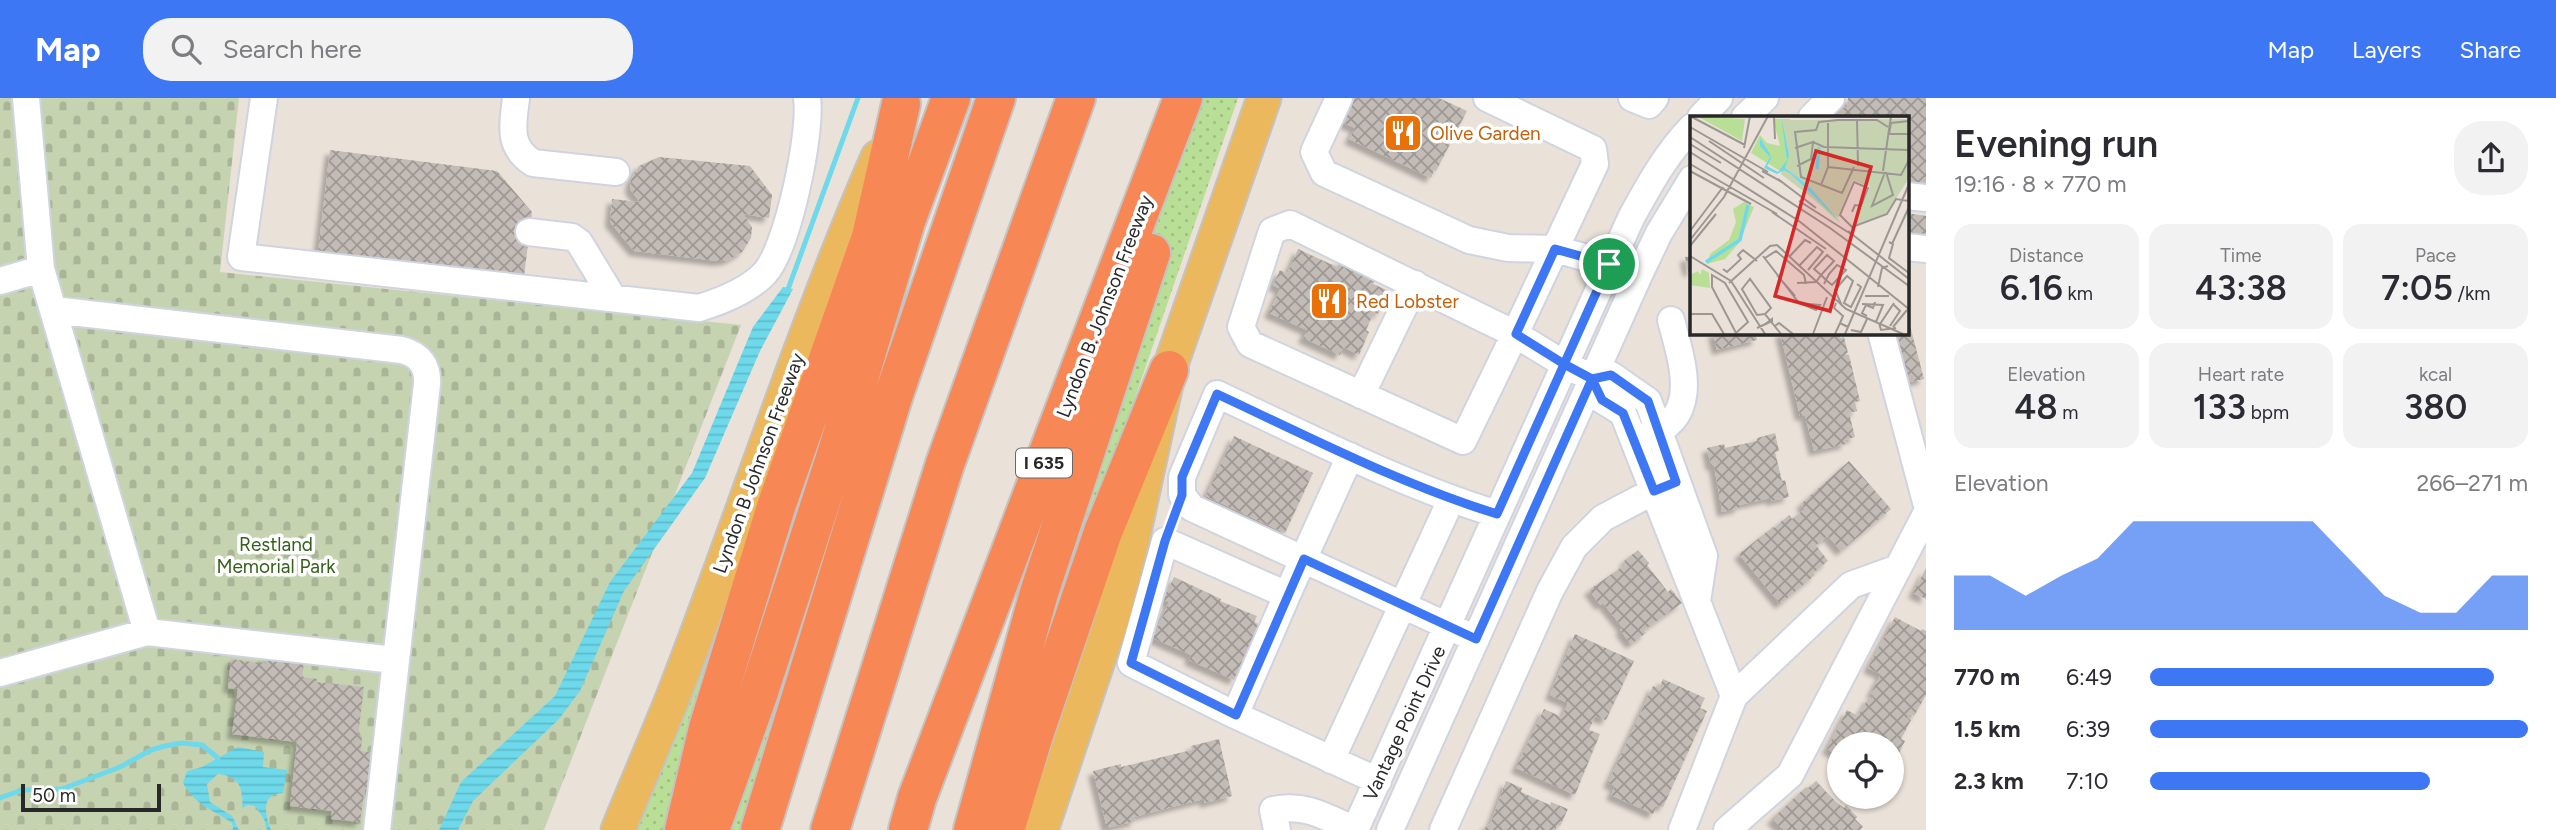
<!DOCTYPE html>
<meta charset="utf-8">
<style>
body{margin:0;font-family:Figtree,sans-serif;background:#f2f2f3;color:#2b2b33;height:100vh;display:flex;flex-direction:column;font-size:26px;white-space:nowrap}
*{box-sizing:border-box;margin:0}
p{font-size:23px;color:#7c7c81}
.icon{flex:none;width:38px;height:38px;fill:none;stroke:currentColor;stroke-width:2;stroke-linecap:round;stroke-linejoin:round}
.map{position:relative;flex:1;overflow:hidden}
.side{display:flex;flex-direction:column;background:#fff;width:630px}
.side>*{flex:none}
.tools{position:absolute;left:1827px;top:634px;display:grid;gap:14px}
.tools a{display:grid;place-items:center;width:77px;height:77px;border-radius:50%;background:#fff;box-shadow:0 2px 5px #0004;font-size:35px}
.scale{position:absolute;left:21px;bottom:18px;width:140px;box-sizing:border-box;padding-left:7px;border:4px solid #282828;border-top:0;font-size:19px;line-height:24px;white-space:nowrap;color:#282828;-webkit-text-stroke:5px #fff;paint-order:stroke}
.pin{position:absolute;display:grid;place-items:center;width:60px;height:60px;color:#fff;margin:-30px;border:4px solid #fff;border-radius:50%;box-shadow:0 2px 7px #0007}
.round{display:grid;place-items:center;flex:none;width:74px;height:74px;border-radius:28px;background:#f2f2f3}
.summary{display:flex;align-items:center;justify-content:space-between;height:119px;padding:0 28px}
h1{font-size:38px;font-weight:600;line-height:52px}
.stats{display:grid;grid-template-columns:repeat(3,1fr);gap:10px;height:119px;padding:7px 28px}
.stats div{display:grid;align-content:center;border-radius:18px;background:#f2f2f3;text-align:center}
.stats b{font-size:35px;font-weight:600}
.stats small{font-size:19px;font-weight:400}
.stats p{font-size:19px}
.chart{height:196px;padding:14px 28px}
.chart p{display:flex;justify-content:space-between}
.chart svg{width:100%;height:126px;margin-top:7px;fill:#3d77f3;opacity:.7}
ul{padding:0 28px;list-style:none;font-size:23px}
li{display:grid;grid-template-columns:112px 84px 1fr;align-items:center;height:52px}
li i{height:18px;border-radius:9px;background:#3d77f3}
header{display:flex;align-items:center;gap:42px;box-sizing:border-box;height:98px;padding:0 35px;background:#3d77f3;color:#fff}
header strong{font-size:33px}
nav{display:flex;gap:38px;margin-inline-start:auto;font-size:24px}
.search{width:490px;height:63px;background:#f2f2f3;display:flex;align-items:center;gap:18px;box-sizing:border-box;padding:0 24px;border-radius:28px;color:#7c7c81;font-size:26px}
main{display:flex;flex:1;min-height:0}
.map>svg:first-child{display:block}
</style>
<header>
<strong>Map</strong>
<div class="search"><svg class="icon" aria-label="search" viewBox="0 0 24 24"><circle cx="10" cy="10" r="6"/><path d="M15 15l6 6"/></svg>Search here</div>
<nav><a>Map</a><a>Layers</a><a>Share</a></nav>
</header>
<main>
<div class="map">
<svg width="1926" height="732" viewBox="0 0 1926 732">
<defs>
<pattern id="grass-dots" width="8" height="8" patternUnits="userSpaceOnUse" patternTransform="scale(1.75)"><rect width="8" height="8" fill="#b9df97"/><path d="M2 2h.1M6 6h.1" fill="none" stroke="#9fbf82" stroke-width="1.8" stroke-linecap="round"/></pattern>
<pattern id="cemetery-stones" width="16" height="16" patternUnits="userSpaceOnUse" patternTransform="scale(1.75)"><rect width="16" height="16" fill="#c6d3b1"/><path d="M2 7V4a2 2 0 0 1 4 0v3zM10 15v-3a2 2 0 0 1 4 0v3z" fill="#aab598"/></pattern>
<pattern id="water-rules" width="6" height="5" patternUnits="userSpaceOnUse" patternTransform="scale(1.75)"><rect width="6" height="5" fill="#6ed9ea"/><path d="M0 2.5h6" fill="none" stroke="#5fbac9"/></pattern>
<pattern id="building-cross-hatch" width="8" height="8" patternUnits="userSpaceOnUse" patternTransform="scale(1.75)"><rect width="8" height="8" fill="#c2bbb6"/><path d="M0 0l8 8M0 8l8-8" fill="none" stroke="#9e9894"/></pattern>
<filter id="shadow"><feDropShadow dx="-5" dy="5" stdDeviation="2" flood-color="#0004"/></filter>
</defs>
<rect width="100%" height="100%" fill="#eae1d9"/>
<path fill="url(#grass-dots)" d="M1165,0H1238L992,716Z
M798,297L666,732H636Z
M799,539L742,732H730Z"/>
<path fill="url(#cemetery-stones)" d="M0,0H239L220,174L741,227L544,732H0Z"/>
<path fill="url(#water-rules)" d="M783,189L793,191L760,253L705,380L624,493L580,593L559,621L473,703L458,732H439L461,684L555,598L610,484L692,375L753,229Z
M238,649L264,654L263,669L287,672L283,695C260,696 265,716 271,732H267L264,721L255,708L248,707L242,710C244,690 239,678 218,676L207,686L210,704L232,718L239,732H233L232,725C211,710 197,709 183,685L187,673L202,669Z"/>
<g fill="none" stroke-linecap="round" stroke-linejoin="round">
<path stroke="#6ed9ea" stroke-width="5" d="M787,194L858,0
M0,700L22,692L62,691L120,669L151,652L165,648L182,645L202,647L218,660"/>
</g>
<path fill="url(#building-cross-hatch)" filter="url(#shadow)" d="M1353,0H1439L1467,13L1436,73L1434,72L1431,80L1349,41L1355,30L1342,24Z
M1848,0H1926V86L1907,83V19H1829L1831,9L1847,10Z
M330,52L497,73L532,114L524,178L318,155Z
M659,59L750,68L772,97L769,120L743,116L752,129L751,140L742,154L728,162L718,163L634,153L610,124L612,101L640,104L630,91L631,82L639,68Z
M1907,115L1926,118V141L1907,138Z
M1298,151L1337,169L1340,162L1376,179L1373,186L1389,193L1378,216L1374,214L1366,232L1369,234L1359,257L1343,249L1340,257L1303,240L1307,232L1269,215L1280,191L1273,187L1280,172L1287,176Z
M1692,158V173L1688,174L1685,159Z
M1907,216L1924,281L1905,285L1892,234H1907Z
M1713,234H1755L1757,242L1717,252Z
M1780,234H1844V237L1840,238V240L1844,239L1848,255L1845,256L1849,257L1860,303L1855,304L1857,313L1849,315L1855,339L1845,342L1846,346L1814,353L1805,317L1800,318Z
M1775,335L1779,353L1775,354L1782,383L1785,382L1789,399L1771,403V400L1739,407V410L1722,414L1714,367L1711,368L1707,350L1724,346L1725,350L1757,343V340Z
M1234,338L1313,375L1285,435L1206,398Z
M1849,363L1891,411L1841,453L1828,438L1816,447L1828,463L1813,475L1815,477L1780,506L1739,456L1773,429L1774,430L1789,417L1792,421L1805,411L1801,406Z
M1638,452L1649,465L1647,467L1668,494L1671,491L1682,505L1644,532L1646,535L1631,546L1620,532L1623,530L1603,505L1600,507L1589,492L1626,466L1624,463Z
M1926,470V501L1913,495Z
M1174,479L1221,501L1220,503L1257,518L1254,524L1262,528L1256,542L1253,541L1234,582L1189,562L1191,557L1153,540L1169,504L1163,502Z
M1895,519L1921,533L1922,531L1926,533V597L1914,618L1910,616L1907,620L1911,622L1901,641L1905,643L1892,669V646H1839V658L1827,651L1847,612L1858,618L1869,599L1873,601L1875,598L1871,595L1881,576L1868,570Z
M1575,536L1634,563L1606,622L1595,618L1589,632L1600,636L1575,697L1516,670L1544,611L1562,619L1568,605L1550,597Z
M267,559L304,564L302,579L317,581L316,584L364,589L358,638H362L361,653L377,655L372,692L365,691L360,724L331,721L332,713L290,708L297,644L232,636L238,591L228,590L231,561L266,566Z
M1663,581L1705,600L1700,610L1707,613L1663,709L1657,707L1653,716L1611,697L1615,688L1608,685L1653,588L1659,590Z
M1219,641L1232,698L1205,705L1204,701L1176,708L1134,719L1136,723L1107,730L1093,673L1121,666V669L1192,652L1191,648Z
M1506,683L1522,690L1521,694L1550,707L1551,704L1568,711L1560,728L1557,727L1555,732H1484L1487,726L1490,727Z
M1816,683L1836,704L1844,710L1846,707L1857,719L1855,721L1863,729L1860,732H1780L1782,731L1772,721L1806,689L1808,690Z"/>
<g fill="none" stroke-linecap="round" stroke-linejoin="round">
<g stroke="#cfd4e0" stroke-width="30">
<path id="minor" d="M26,0L41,171L147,534
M264,0L241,159L699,210C722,203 748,193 765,175C788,149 812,34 807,0
M516,0C513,27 507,48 533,65L616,74
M1339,0L1314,54L1324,75L1469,142L1508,150L1555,151L1609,166
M1487,0L1593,51L1595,66L1515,236L1290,126L1272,133L1241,229L1250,246L1463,343L1515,236L1564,266L1592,280L1611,277L1648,303L1704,458L1697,503
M1632,0L1649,7L1655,0
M1701,19L1719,0
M1745,19L1765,0
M1812,19L1831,0
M1907,98L1926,100
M529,134L572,139L579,144L613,200
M1907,149L1926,151
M0,183L41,171
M54,212L402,252C420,257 428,268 427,286L377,732
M1881,234L1926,404
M1592,280L1602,302L1623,315L1734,598
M1361,297L1415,186
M1645,338C1703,321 1682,264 1671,222
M1350,358L1287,497L1165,443L1131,565L1235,617L1378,683
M1476,541L1192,410L1182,397V379L1217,296C1309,339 1400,386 1497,416
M0,575L147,534L394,562
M1235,617L1287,497
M1331,662L1451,402
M1277,732L1273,712C1305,705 1326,719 1355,732
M1355,732L1631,120C1649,87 1666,56 1692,29
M1390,732L1639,177L1659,135L1692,81
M1443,732L1550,493L1574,449L1603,420L1654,393L1676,384
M1682,732L1734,598L1851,487L1898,470
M1727,732L1790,677L1926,416"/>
</g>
<g stroke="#c3c3c3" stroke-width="37">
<path id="major" d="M618,732C636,688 655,644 673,599C743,420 801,236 878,59
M1041,732L1112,521L1132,443L1169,272L1264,0"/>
</g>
<g stroke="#c3c3c3" stroke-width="42">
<path id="highway" d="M684,732L708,630L777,406L871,139L901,6
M710,732L757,600L837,354L906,123L951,0
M760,732L894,296L996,0
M830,732L945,366L1076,0
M908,732L917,700L1183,0
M973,732L1039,495L1151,155
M1005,732L1033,640L1103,434L1169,272"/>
</g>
<use href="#minor" stroke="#fff" stroke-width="26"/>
<use href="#major" stroke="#ebb85d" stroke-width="33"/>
<use href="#highway" stroke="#f88756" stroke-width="38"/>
</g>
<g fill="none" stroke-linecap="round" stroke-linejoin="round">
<g stroke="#fff" stroke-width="14">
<path id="route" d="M1609,166L1497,416C1400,386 1309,339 1217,296L1182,379V397L1165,443L1131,565L1236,617L1304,461L1476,541L1592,281L1602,302L1623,315L1654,393L1676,384L1648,303L1611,277L1592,281L1564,266L1516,236L1555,151L1609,166"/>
</g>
<use href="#route" stroke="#3d77f3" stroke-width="9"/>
</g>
<defs>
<g id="restaurant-square" transform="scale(2.0125)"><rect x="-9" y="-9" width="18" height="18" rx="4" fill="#e8710a" stroke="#fff"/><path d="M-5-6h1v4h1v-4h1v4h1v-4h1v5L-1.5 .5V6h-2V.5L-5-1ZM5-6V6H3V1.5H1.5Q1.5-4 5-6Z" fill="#fff"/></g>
</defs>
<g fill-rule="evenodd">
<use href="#restaurant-square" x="1403" y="35"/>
<use href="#restaurant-square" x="1329" y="203"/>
</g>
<g text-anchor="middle" stroke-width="7" stroke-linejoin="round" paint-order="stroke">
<rect fill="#fff" stroke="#686868" stroke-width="2" x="1016" y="350.5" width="56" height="29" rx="5"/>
<g font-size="18" font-weight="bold" fill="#282828">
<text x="1044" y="371">I 635</text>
</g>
<g font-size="19" fill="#c56008" stroke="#fff" text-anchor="start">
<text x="1430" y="42">Olive Garden</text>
<text x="1356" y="210">Red Lobster</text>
</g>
<g font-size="19" fill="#282828" stroke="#fff">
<text transform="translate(1104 208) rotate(-69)" y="7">Lyndon B. Johnson Freeway</text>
<text transform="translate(758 365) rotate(-70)" y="7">Lyndon B Johnson Freeway</text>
<text transform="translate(1404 625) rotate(-65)" y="7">Vantage Point Drive</text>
</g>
<g font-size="19" fill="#33611b" stroke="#fff">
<text x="276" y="453">Restland<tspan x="276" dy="22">Memorial Park</tspan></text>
</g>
</g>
<g transform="translate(1690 18)">
<rect width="219" height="219" fill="#eae1d9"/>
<path d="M7,0L55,3L52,25Z" fill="#b9df97"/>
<path d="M83,3H100L135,89L151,108L98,60L61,37L70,19L77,27L90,30ZM54,86L64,91L49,127L35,143L17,148L20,138L39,124L46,106L43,93ZM12,153L19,157L20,172L0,169V159L8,155L10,159Z" fill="#b9df97"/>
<path d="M219,3V62L197,97L164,109L180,71L163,64L148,102L91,58L100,46L93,4Z" fill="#c6d3b1"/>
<path d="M91,0L99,39L95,52L120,71L150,106L101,58L94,54L87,58L74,52L80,41L70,30V22L80,38L81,43L77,50L88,56L97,44Z" fill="#6ed9ea"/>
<path fill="none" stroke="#6ed9ea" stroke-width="3.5" d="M127,53L129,31M16,146L50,124L58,89"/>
<path fill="none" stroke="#9c9792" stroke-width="2" d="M0,0L55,29M44,0L219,1M84,1L85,23M167,4L168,50M219,5L201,7L199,18H219M0,11L78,56M0,21L140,112L219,170M19,25L74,62M123,26L134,31L219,34M0,28L31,47M54,32L60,0M105,32L123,26L121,43L107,50M0,36L109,105L219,193M0,48L87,98M138,51L211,59L219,44M164,51L152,77L111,61L105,16L126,14L129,6L148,4H187L198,11M0,55L61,88M72,55L92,66M193,55L201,0M195,56L182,90L203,79L196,56M88,63L126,92M131,69L138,51V7M109,85L161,118M82,96L136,133M162,96L165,89L171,90L178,72L164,66L150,99L162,111L197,98L206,83L219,85M0,115L33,71M158,115L219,163M0,124L34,81L78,0M199,126L203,128L199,142L219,157M202,128L219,91M0,130L26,98M0,140L41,165L75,218M73,140L109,187L126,194L130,189L109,187M100,140L115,124L121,127M75,142L86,135L114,159L116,168M109,150L127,131L133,136L118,154M33,153L37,156L51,143L48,139L53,134L67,145M22,159L35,167L58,206L46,217L22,171ZM87,159L105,180M39,167L80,130L87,129L156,193L213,218M107,167L126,166L131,159L124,153L137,139L144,145L131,159L136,164L142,169L156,154L147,149L139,158L134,168M188,171L192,152L198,150M175,180H199M146,187L144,192L153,200L150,207M172,188L193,189L186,206M152,190L145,174L157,160L163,165L154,187L161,191L171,171L167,168M0,198H22L34,218M75,198L67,199L52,173L60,163L81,192L75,198L91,218M177,200L172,197L176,189L183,192L185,186M189,207L191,214L206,212M190,208L204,187M85,210L89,207L103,218M200,210L210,195L203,188M203,211L217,194M67,212L82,205V203L74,209M161,214L171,216L177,203M123,218L137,181M145,218L150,207L158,211M155,218L219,68"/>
<path fill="#d62828" fill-opacity="0.15" stroke="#d62828" stroke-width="3.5" d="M126,35L181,51L140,195L85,180Z"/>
<rect width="219" height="219" fill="none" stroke="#282828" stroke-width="3.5"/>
</g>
</svg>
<div class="tools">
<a><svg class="icon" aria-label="locate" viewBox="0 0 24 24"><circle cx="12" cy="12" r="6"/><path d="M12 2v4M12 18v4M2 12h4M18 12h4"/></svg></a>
</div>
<div class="scale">50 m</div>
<div class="pin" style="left:1609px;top:166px;background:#1e9e55"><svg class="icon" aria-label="arrive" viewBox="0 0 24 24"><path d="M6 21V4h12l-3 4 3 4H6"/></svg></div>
</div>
<section class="side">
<div class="summary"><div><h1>Evening run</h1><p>19:16 · 8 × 770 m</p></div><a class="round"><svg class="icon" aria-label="share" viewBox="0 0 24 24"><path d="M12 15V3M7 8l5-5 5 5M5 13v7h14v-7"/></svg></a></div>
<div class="stats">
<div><p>Distance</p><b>6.16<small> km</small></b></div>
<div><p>Time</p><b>43:38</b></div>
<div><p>Pace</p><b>7:05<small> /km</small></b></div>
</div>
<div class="stats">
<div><p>Elevation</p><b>48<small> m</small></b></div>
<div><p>Heart rate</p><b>133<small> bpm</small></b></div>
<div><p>kcal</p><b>380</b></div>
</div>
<div class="chart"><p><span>Elevation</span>266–271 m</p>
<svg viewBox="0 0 160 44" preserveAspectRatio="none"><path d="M0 44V25L10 25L20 32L30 25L40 19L50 6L60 6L70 6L80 6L90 6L100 6L110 19L120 32L130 38L140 38L150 25L160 25V44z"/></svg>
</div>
<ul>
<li><b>770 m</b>6:49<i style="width:91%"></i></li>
<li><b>1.5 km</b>6:39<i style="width:100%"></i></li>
<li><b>2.3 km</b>7:10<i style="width:74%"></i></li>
</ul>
</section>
</main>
